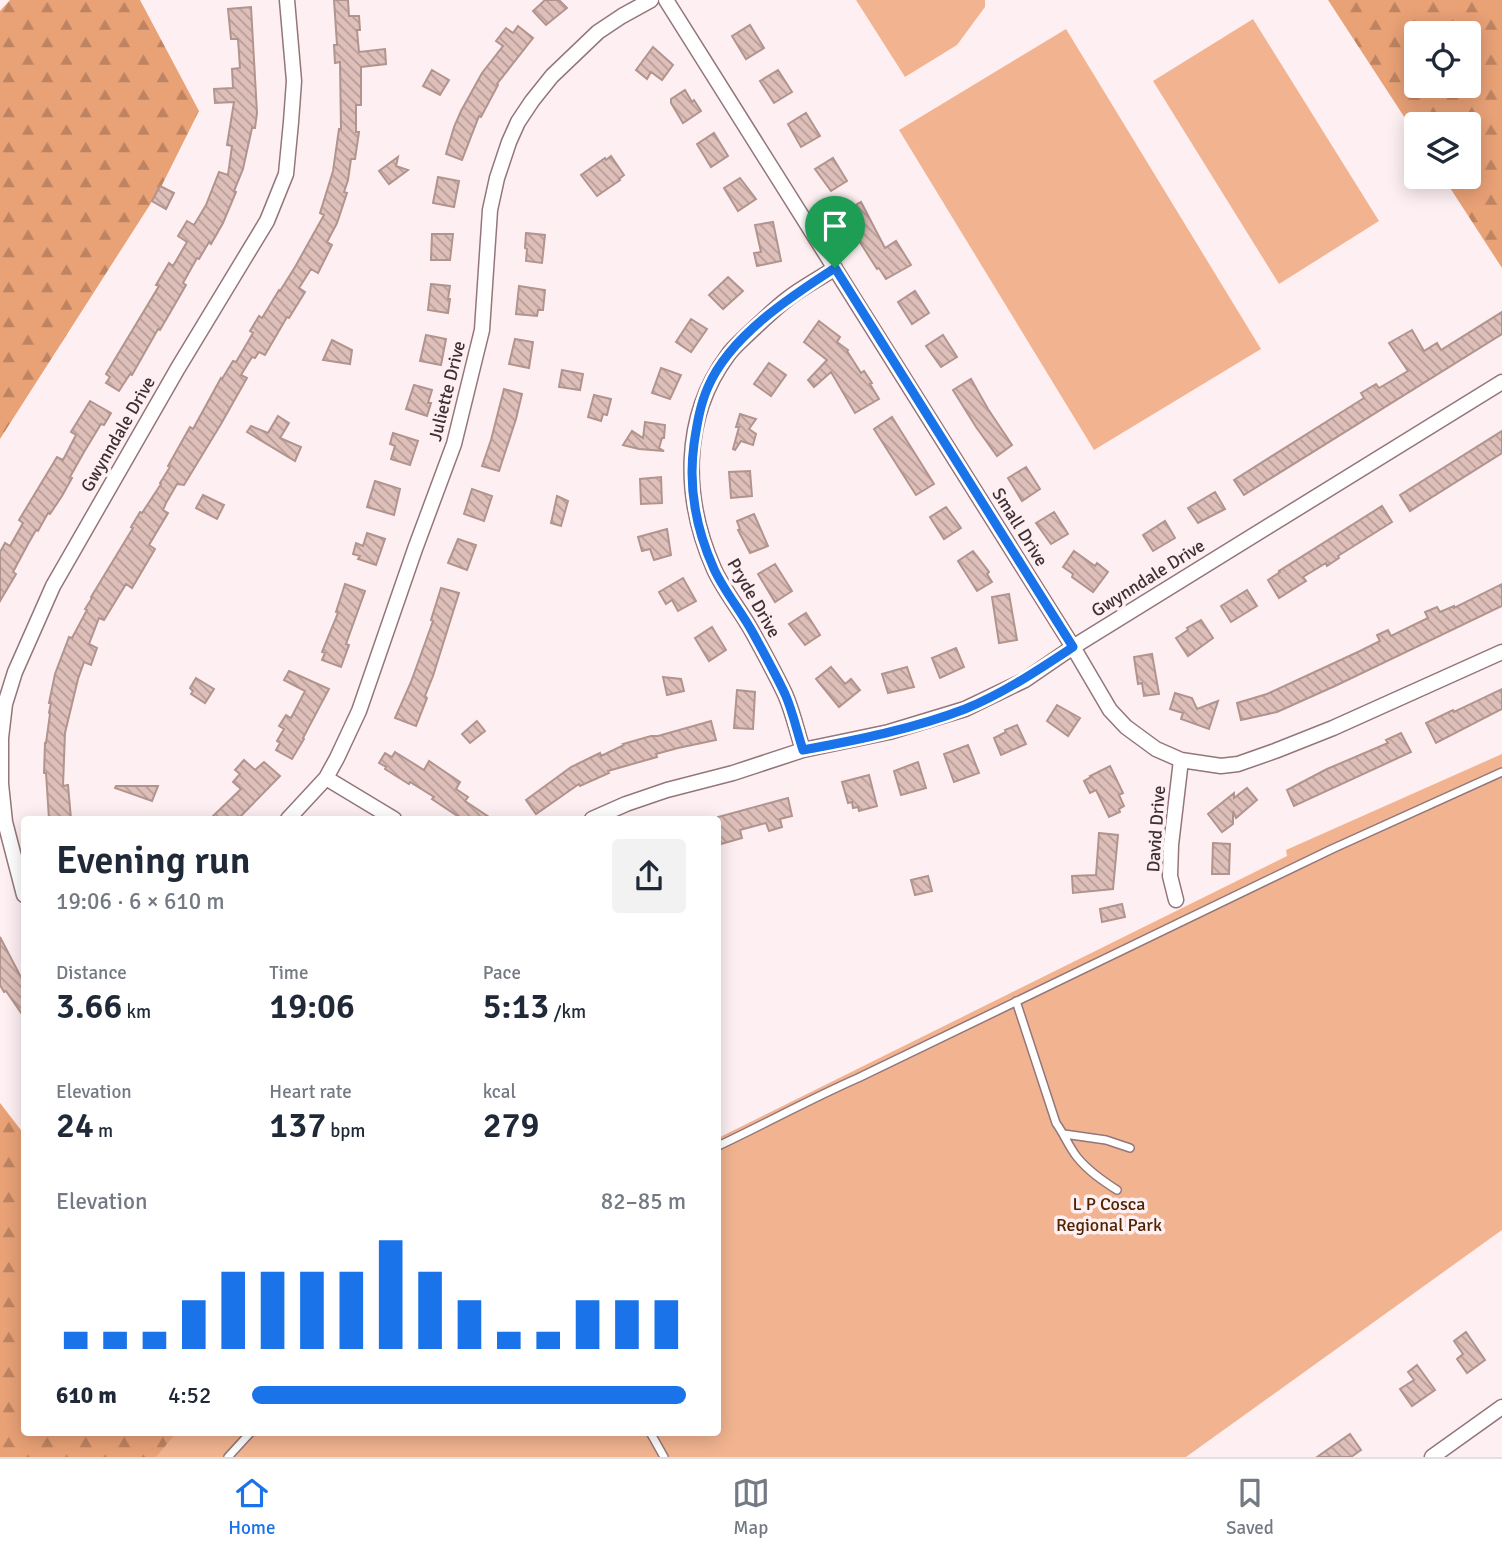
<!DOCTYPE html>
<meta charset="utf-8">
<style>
body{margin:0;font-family:Signika,sans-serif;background:#f2f2f3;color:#1f2937;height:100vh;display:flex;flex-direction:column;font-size:26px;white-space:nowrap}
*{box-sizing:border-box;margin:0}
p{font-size:23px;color:#747a83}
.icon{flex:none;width:38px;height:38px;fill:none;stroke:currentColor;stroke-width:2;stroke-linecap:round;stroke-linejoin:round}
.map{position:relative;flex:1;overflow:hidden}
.sheet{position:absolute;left:21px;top:816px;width:700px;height:620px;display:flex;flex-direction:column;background:#fff;border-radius:7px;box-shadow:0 4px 18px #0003}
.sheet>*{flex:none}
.controls{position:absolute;left:1404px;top:21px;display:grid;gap:14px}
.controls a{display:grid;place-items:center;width:77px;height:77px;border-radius:7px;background:#fff;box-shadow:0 4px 18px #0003;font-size:35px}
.pin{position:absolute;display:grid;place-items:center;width:60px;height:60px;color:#fff;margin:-72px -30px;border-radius:50% 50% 50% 0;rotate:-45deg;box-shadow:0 0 7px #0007}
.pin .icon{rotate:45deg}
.round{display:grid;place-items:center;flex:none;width:74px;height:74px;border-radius:7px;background:#f2f2f3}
.headline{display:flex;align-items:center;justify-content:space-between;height:119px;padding:0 35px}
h1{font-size:38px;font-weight:600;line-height:52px}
.figures{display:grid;grid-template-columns:repeat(3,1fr);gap:10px;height:119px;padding:7px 35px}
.figures div{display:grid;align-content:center}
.figures b{font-size:35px;font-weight:600}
.figures small{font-size:19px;font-weight:400}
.figures p{font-size:19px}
.chart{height:196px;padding:14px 35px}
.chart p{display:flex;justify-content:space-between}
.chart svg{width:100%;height:126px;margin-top:7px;stroke:#1a73e8;stroke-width:6}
ul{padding:0 35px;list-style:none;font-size:23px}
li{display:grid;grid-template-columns:112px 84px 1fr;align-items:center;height:52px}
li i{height:18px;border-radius:9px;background:#1a73e8}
.tab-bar{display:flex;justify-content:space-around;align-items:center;height:98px;border-top:2px solid #e0e1e3;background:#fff;font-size:19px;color:#747a83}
.tab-bar a{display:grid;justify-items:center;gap:4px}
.tab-bar .active{color:#1a73e8}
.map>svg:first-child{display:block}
</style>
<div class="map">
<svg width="1502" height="1457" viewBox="0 0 1502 1457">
<defs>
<pattern id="forest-firs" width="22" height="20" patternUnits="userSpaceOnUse" patternTransform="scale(1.75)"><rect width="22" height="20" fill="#e9a176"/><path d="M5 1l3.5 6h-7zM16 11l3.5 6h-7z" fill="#be8461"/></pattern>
<pattern id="building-back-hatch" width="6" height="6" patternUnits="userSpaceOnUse" patternTransform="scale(1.75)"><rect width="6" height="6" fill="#dfbfb9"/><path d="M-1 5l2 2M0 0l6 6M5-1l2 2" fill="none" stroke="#b69c97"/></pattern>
</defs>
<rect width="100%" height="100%" fill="#fef0f2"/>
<path fill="#f2b490" d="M856,0H985V7L957,45L905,77Z
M1253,19L1379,221L1279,284L1153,81Z
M1066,29L1261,349L1094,450L899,130Z
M1502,754V1230L1186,1457H18L72,1432H718V1138L1287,856L1286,850Z"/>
<path fill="url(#forest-firs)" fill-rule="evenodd" d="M10,0H140L199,111L160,189L0,439V11Z
M1328,0H1502V268L1443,177H1468V124H1416V135ZM1416,33H1468V86H1416Z
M0,1103L24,1134V1432H177L156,1457H0Z"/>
<path fill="url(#building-back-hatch)" stroke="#b2948e" stroke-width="2" d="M334,0H348L349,16H359L360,30H357L359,52L385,49L386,64L361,67V105H356V132H359L355,159H351L348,180L344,192L347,193L337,223L327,242L332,245L318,273L311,269L299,288L305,292L289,318L287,317L265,355L259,352L255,358L252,357L241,375L247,378L221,424L184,485L177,484L166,503L163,510L168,513L149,545L155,549L132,588L126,584L104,620L99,618L89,644L97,648L91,665L84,662L78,679L65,733L63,786L68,785L71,819H49L46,773H44L45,743H46L50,714L49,713L51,703H49L55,674L69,637L72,638L87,610L85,609L92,598L91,597L133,528L131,527L140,512L142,513L161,484L160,483L170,467L168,466L190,427L193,429L221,378L222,379L233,361L236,362L253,333L250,331L259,316L262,318L279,290L280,291L295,267L324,215L320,213L333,171L339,129H341L340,62L335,63L334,45H337Z
M545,0H559L567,8L546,25L533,11Z
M251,7L257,113L255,128H252L243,169L234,191L236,192L223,223L211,244L209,242L199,259L197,258L183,283L186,285L178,299L160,330L158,329L132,375L130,374L119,391L106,383L110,377L106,374L159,286L156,285L169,263L173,266L187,242L178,236L187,221L194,225L206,205L219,172L228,175L232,146L227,145L234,102L215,103L214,89L233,88L232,69L240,68L238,39H231L228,9Z
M750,25L764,48L746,59L732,36Z
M518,26L533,38L497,84L498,85L481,117L479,116L462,160L446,154L454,127L461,111L482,73L503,46L496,41L506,28L513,33Z
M653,47L673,65L662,80L651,72L647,79L636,70Z
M432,70L449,80L440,95L423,86Z
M778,70L792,92L774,103L760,81Z
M685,90L692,102L694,100L701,111L683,123L671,103V99Z
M806,113L820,136L801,147L788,124Z
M714,133L728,156L711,167L697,144Z
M611,156L624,175L619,179L620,180L597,196L581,175L605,158L606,160Z
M398,157L396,166L408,170L389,184L379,171Z
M833,158L847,181L831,191L815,169Z
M438,177L459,181L454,207L433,203Z
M740,178L756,199L738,211L724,188Z
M160,186L174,193L166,209L152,201Z
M861,202L885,248L896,241L911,265L886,279L879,268L877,269L856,236L844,212Z
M773,222L781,261L757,266L754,253L761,252L755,225Z
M526,233L545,235L542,263L526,261L527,249L525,248Z
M432,234H453L450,260H431Z
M728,277L743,291L723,309L709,295Z
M431,284L450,286L448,299H450L448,313L428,310Z
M519,286L545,290L543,310H538L537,316L516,314Z
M915,291L929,313L912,324L898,302Z
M1502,312V334L1244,495L1234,480L1364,398L1361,393L1376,384L1379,388L1408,371L1389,343L1412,330L1424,351L1437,343L1441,350Z
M691,319L707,329L691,352L676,342Z
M819,321L840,337L837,342L848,350L847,351L861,373L864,371L872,383L870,384L879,399L855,413L831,372L814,387L808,380L827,360L804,342Z
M426,335L446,339L441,365L420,361Z
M943,335L957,357L941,367L926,346Z
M515,339L533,342L529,368L509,364Z
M332,340L352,350L350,364L323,360Z
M769,363L786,375L771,396L754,384Z
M661,368L681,375L670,399L652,393Z
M562,370L583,374L580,390L559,387Z
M971,379L988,409L1012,445L997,456L976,427L953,390Z
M414,385L432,390L428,403H431L427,416L406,409Z
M504,389L522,394L516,419L499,471L482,466L491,440Z
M594,395L611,399L607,415L603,414L601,421L588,417Z
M90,401L111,413L104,425L101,424L84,452L70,477L72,478L62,496L50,514L48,513L38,531L36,530L28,544L13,572L16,574L0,601V552L5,543L10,546L23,523L19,520L57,457L63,460L76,435L71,432Z
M740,414L756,419L749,429L756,434L753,445L741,441L735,450L733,449L739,427H736Z
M278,416L289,423L280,438L301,447L295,461L247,432L251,426L268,433Z
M892,417L934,484L916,495L874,429Z
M645,422L665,425L664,438H662L659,448L664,451L639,449L623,445L632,431L643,438Z
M1502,431V453L1410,511L1400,495Z
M393,433L418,441L410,465L391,459L395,446L390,444Z
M1026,467L1040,489L1022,501L1008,478Z
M750,471L752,496L731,498L729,472Z
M661,477L662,503L641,504L640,479Z
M375,481L400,489L394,515L367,507Z
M472,489L492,496L484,521L464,514Z
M1215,492L1225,509L1198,523L1188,508Z
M203,495L224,505L217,519L196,508Z
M557,496L568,501L561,526L551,523Z
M1382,506L1392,522L1338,556L1339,558L1327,566L1326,563L1303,577L1306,581L1279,598L1268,580L1280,572L1279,571Z
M946,507L961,528L944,539L930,517Z
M1054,512L1068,534L1051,544L1036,523Z
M754,514L768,546L750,553L738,530L740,529L737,521Z
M1165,521L1175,538L1153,551L1143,535Z
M667,529L671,555L654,560L650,549L642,551L638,537Z
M367,533L385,539L376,565L358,559L360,556L353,554L356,543L363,546Z
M458,539L476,545L467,570L448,563Z
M973,551L989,572L987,574L992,582L977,591L958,561Z
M1074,551L1095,566L1097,563L1108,572L1093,592L1072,577L1073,574L1063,567Z
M775,564L792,591L775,602L758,574Z
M683,578L696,601L678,611L672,600L666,604L659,592Z
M345,584L365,591L346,644L349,645L341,667L322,660L325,653L322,652L338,613L336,612Z
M1502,584V606L1335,686L1277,712L1241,720L1237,703L1267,694L1360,651L1380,641L1377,635L1388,630L1391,636L1428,618L1425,612L1437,607L1440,612L1454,606V608Z
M441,588L459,593L433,676L425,696L427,698L416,726L395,718L411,682L433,621L431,620Z
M1247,590L1257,606L1231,622L1221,606Z
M1009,594L1017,640L999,643L992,597Z
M806,613L820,635L805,645L789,624Z
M1201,620L1213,638L1188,656L1176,638L1188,630L1187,628Z
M712,627L726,650L709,661L695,638Z
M956,648L964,667L940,678L932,658Z
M1152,654L1159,694L1144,696L1142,683L1138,684L1134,657Z
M831,667L845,684L851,679L860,690L839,707L816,679Z
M907,667L914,687L888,693L882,674Z
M289,671L329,689L303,738L304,739L292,759L276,750L280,743L277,741L284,729L279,726L286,715L291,718L305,691L284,680Z
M663,677L681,679L684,691L667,695Z
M196,678L214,689L205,703L191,694L193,691L190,688Z
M1502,689V709L1436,743L1426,723L1453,710L1454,712Z
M737,690L755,692L753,729L734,728Z
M1175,693L1192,698L1197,709L1218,701L1209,729L1181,719L1183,713L1170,709Z
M1057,705L1080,718L1068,736L1047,721Z
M477,721L485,731L470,743L462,734Z
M711,721L716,740L678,748L656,754L657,757L608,771L609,773L580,786L579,784L536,814L526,800L571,767L600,753L601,756L624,745L623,744L651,736H658Z
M1017,725L1026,744L1001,755L994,738L1006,732L1005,730Z
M1401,733L1411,752L1294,806L1287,790L1327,769L1388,743L1386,740Z
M968,745L979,773L954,782L944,754Z
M395,752L424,770L429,761L460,782L456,789L468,797L465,801L492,819H462L432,799L434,797L410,782L409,784L385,769L386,767L379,763L385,753L392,757Z
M244,760L255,770L264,762L280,776L238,819H210L241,789L233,782L240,774L235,770Z
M918,762L926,788L901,795L894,771Z
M1110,766L1123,793L1119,795L1124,806L1119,809L1120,812L1109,817L1096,790L1090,793L1084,781L1091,777L1090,776Z
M869,775L877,806L859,811L858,807L853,808L852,802L848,803L842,782Z
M116,786H158L152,801L115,788Z
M1247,788L1257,800L1236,818L1233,811V824L1222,832L1208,814L1234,793V798Z
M788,798L792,816L780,819L782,827L769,831L766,823L740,830L742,838L721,844L718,831V817Z
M1099,833L1118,835L1113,889L1073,893L1072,876L1096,875Z
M1213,843L1230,844L1229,874H1212Z
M928,876L932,891L915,895L911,880Z
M1122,904L1125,917L1102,922L1100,909Z
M0,937L24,983V1017L6,991L4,992L0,985Z
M1466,1332L1485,1360L1467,1373L1457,1359L1463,1354L1454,1341Z
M1417,1365L1435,1390L1412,1406L1400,1389L1414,1380L1408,1372Z
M1350,1434L1361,1450L1351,1457H1317Z"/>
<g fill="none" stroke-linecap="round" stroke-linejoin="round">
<g stroke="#94767a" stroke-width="10">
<path id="service" d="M1016,1001L1056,1123C1064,1134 1069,1147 1077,1157C1088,1171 1103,1181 1117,1190
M1064,1134L1106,1140L1130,1148
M718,1146C765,1124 810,1099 858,1078L1332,849L1502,772
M650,1432L664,1457
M228,1457L251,1432"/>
</g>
<g stroke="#94767a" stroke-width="17">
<path id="minor" d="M666,0L1073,647L1110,710L1126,727L1156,749L1181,760L1221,766L1238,764L1275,751L1333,728L1502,652
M803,750C797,732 793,712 785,694C775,673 764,653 753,633C741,611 724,591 714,569C683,499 681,418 728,355C733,348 740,342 746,336C759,324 772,311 786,300C801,288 819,279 835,268
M326,778L394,819
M288,819L326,778L337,758L359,711L415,549L454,444L482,330L490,210L497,178L509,142L518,122L532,101L552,76L598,32L622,16L651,0
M592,819L626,804L667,790L733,773L803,750L889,732L965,709L1025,680L1073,647L1502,382
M24,895L5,822L1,784V738L5,704L15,672L53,586L178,368L267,221L286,174L291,122L294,81L287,0
M1176,900L1170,876L1171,845L1181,760
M1432,1457L1502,1407"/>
</g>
<use href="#service" stroke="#fff" stroke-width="7"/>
<use href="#minor" stroke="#fff" stroke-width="14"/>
</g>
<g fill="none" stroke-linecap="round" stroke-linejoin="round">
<g stroke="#fff" stroke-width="14">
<path id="route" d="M835,268L1073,647C1038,670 1004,693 965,709C913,729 857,740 803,750C797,732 793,712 785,694C775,673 764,653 753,633C741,611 724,591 714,569C696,529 688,487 694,444C697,424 700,405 708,387C730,336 790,297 835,268Z"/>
</g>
<use href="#route" stroke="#1a73e8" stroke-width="9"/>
</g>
<g text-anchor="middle" stroke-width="7" stroke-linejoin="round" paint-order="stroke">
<g font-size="18" fill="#3e3133" stroke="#fef0f2">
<text transform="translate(447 391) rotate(-76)" y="6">Juliette Drive</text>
<text transform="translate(118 434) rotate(-60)" y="6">Gwynndale Drive</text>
<text transform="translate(1020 527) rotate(58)" y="6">Small Drive</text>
<text transform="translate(1148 578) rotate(-32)" y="6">Gwynndale Drive</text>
<text transform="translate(754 598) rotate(60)" y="6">Pryde Drive</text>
<text transform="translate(1156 829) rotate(-86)" y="6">David Drive</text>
</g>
<g font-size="18" fill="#502301" stroke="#fef0f2">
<text x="1109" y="1210">L P Cosca<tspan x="1109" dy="21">Regional Park</tspan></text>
</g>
</g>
</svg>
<div class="controls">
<a><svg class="icon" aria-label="locate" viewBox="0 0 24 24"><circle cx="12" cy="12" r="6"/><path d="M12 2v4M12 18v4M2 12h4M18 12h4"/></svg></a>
<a><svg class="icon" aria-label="layers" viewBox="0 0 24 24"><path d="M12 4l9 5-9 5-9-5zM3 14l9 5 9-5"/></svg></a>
</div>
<div class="pin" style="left:835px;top:268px;background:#1e9e55"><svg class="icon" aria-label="arrive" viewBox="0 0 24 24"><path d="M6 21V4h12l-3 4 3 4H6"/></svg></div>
<section class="sheet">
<div class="headline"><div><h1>Evening run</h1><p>19:06 · 6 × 610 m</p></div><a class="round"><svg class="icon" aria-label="share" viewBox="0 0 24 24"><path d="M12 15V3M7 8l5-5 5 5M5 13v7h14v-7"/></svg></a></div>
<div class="figures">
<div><p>Distance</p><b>3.66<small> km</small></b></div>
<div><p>Time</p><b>19:06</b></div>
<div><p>Pace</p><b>5:13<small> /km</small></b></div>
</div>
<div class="figures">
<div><p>Elevation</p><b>24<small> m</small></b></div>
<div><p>Heart rate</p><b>137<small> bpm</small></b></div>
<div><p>kcal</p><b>279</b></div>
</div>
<div class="chart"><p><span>Elevation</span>82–85 m</p>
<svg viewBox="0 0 160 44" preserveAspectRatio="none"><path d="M5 44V38M15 44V38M25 44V38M35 44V27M45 44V17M55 44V17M65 44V17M75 44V17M85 44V6M95 44V17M105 44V27M115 44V38M125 44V38M135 44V27M145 44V27M155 44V27"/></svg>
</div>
<ul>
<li><b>610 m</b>4:52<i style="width:100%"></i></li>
</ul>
</section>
</div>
<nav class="tab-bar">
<a class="active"><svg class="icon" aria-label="home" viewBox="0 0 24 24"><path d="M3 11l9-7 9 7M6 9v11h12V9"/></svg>Home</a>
<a><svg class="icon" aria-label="map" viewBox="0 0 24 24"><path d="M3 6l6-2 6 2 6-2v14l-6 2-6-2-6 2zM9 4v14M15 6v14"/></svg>Map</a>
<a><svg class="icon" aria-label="saved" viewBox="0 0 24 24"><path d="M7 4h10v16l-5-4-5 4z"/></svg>Saved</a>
</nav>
